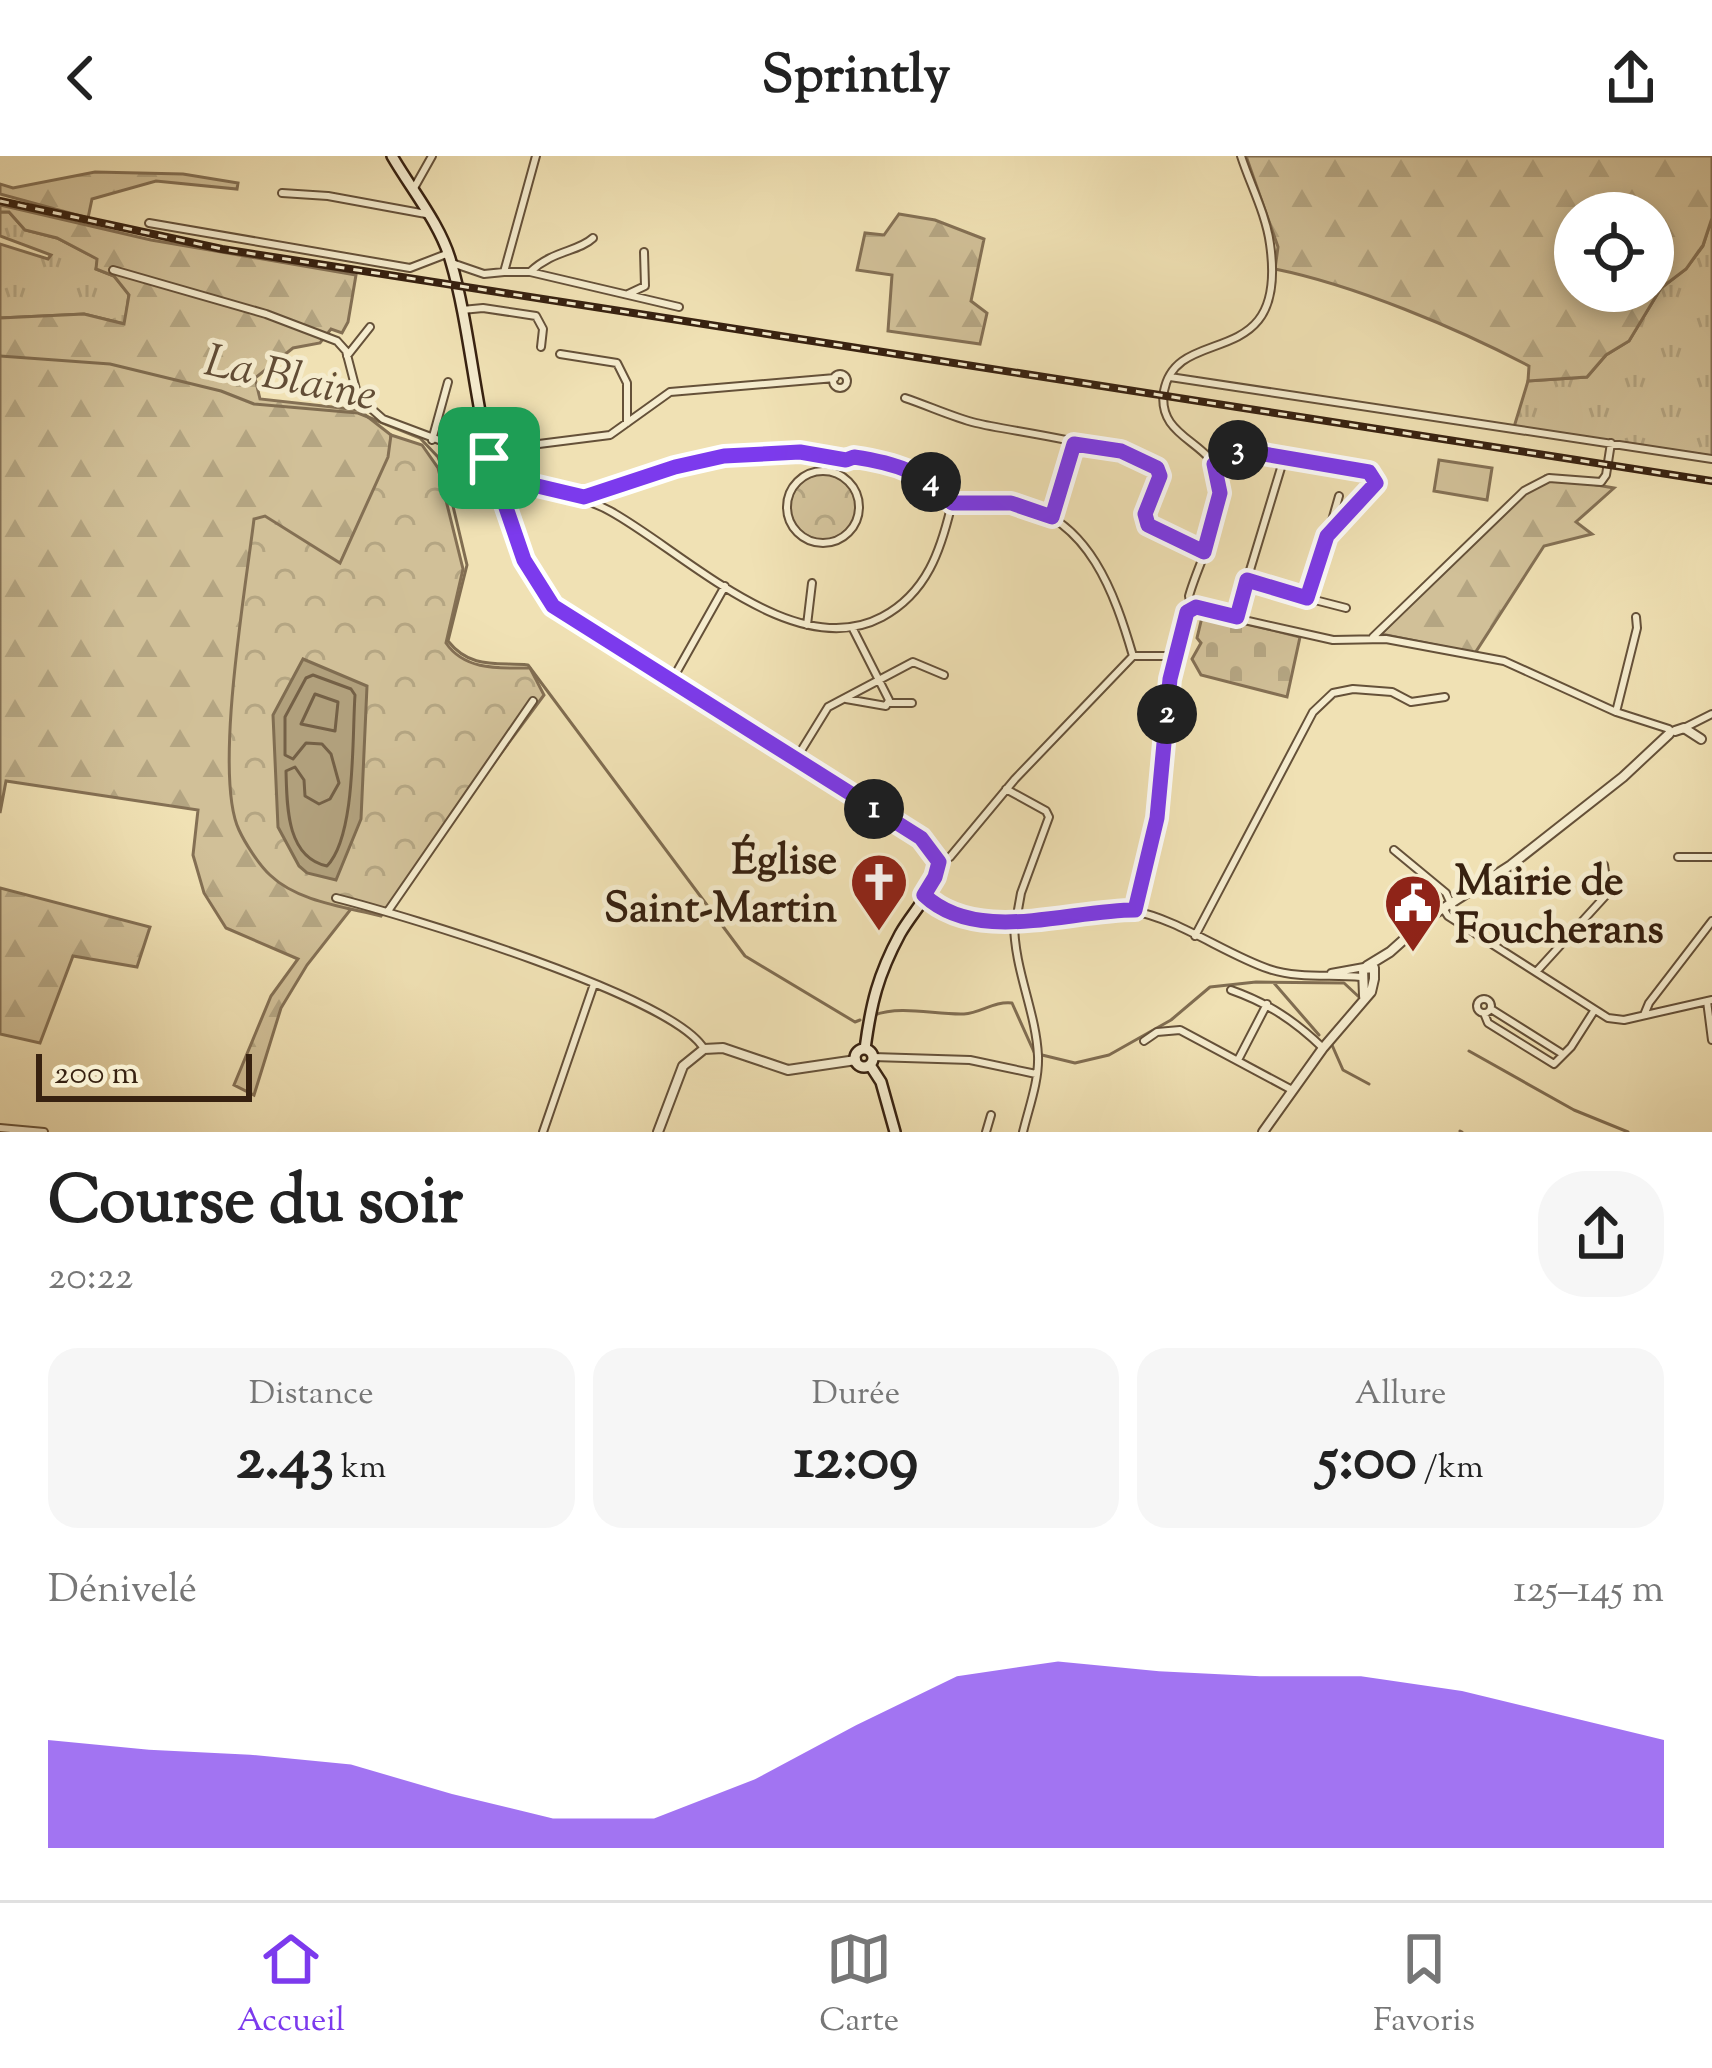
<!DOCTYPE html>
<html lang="fr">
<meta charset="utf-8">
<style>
body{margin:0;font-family:"Sorts Mill Goudy",serif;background:#f6f6f6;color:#222;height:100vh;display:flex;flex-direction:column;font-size:45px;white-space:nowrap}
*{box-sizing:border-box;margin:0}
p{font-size:39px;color:#767676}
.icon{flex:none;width:66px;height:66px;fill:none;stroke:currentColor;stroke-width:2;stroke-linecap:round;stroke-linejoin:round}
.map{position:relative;height:976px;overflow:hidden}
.drawer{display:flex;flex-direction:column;background:#fff;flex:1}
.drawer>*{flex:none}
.controls{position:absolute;left:1554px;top:36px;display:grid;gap:24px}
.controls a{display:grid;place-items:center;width:120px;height:120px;border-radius:50%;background:#fff;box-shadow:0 6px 18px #0003;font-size:60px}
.scale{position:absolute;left:36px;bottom:30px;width:216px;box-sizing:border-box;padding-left:12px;border:6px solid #372110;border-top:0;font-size:33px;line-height:42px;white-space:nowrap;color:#372110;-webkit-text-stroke:9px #f5ecce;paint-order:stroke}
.pin{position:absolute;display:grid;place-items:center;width:102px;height:102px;color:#fff;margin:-51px;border-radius:24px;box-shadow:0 6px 18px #0006}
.km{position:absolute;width:60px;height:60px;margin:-30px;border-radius:50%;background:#222;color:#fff;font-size:33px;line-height:60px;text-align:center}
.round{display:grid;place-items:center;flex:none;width:126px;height:126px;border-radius:48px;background:#f6f6f6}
.overview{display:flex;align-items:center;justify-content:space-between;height:204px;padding:0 48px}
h1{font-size:66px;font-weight:800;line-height:90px}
.stats{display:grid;grid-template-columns:repeat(3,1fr);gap:18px;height:204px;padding:12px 48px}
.stats div{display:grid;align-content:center;border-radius:30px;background:#f6f6f6;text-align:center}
.stats b{font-size:60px;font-weight:800}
.stats small{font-size:33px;font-weight:400}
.stats p{font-size:33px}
.chart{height:336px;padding:24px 48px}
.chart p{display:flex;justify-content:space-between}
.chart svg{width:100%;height:216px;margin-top:12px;fill:#7c3aed;opacity:.7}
header{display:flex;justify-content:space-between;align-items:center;height:156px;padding:0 48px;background:#fff;font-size:54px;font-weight:800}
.menu{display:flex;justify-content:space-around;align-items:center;height:168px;border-top:3px solid #e0e0e0;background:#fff;font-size:33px;color:#767676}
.menu a{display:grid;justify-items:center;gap:6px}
.menu .selected{color:#7c3aed}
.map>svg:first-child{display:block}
</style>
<header><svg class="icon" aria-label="back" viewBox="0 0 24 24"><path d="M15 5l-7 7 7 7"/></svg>Sprintly<svg class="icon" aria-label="share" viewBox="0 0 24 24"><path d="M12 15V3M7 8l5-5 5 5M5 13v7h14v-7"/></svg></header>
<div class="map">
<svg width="1712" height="976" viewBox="0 0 1712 976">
<defs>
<pattern id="grass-tufts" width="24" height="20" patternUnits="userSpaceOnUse" patternTransform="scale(3)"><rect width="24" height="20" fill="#d1c098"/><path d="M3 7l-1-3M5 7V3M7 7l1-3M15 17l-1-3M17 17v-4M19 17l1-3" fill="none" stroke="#b4a582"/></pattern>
<pattern id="forest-firs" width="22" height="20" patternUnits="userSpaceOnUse" patternTransform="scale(3)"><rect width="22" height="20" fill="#d1c098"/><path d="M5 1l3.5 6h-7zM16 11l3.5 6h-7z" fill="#b4a582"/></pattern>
<pattern id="cemetery-stones" width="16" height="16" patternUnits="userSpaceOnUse" patternTransform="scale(3)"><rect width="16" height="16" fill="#d1c098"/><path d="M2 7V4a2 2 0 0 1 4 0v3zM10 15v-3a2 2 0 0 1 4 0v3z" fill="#b4a582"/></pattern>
<pattern id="park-crowns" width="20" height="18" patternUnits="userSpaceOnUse" patternTransform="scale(3)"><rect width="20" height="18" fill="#d1c098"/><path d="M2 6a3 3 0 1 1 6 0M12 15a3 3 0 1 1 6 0" fill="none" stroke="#b4a582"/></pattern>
</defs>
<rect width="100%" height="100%" fill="#f0e1b4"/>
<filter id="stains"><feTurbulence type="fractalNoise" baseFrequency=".00167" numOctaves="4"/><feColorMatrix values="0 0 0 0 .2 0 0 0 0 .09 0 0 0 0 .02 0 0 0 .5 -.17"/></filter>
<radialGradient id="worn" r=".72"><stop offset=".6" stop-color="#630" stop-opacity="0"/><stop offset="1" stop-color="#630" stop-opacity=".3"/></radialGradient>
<path fill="url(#grass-tufts)" stroke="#847054" stroke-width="3" d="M0,56H9L25,74L57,82L98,103L96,113L114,120L129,138L125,168L84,158L0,162V88L48,103L51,99L0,80Z
M1712,62V300L1514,271L1528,225L1587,221L1606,199L1629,185L1661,132L1686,113L1703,90Z"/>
<path fill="url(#forest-firs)" stroke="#847054" stroke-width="3" fill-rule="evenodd" d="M1246,0H1712V62L1703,89L1686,113L1661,132L1629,185L1606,199L1587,221L1528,225L1529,210C1457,172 1354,129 1275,113L1278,91ZM1575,57H1653V135H1575Z
M95,16L183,18L238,27L237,33L156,25L92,43L88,62L0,38V28L13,32Z
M0,49L151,84L356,119L348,166L342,177L331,173L320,187L293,192L255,222L260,243L359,254L391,279L389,301L340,408L328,745L351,753L307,809L281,852L254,939L234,929L271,840L298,803L226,772L204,737L193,699L198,654L6,625L0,657V162L84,158L124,168L129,139L114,120L96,113L97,103L57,82L25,74L9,56H0Z
M899,58L935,64L984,83L971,145L987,157L980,188L888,175L892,119L857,114L865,77L884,79Z
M1545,320L1614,332L1576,366L1592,378L1544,390L1475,497L1381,478L1499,360Z
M0,732L150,771L137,811L73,800L40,887L0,878Z"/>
<path fill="url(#cemetery-stones)" stroke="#847054" stroke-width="3" d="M1203,457L1300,481L1287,541L1201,519L1192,503L1201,487L1197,482Z"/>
<path fill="url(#park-crowns)" stroke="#847054" stroke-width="3" d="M391,279L422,289L438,312L463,413L446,487C465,515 500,512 530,512L544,539L381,760C346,751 298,746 270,719C259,709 245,687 239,674C213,619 246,430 254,363L265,360L340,407L388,301Z
M790 351a33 33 0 1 1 66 0a33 33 0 1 1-66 0Z"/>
<path fill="#d1c098" stroke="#847054" stroke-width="3" d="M1439,304L1492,312L1487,344L1434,335Z"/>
<path fill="#b1a07c" stroke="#806d51" stroke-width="3" d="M303,503L367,530L361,663L336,724L307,717L299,710L278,671L273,559Z"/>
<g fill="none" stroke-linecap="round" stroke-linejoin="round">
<path stroke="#746046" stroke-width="3" d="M313,519L351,533L355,539C352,582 356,680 327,710C286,701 287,649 286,615L295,611L304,624L305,640L319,648L330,643L339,627L331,598L322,588L306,587L293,603L285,599V561L306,522Z
M315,538L338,546L335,575L301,568Z"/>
<path stroke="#806d51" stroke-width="3" d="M0,200L110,208L221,235L254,248L358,257L420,282L438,301L447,325L467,409L448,485C471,514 498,506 528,509L745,800L855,866L860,864
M1274,827L1319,879
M874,859C902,849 935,859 964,858C981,857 994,845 1012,847L1034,896
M1332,889L1343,914L1369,928
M1469,895L1574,954L1628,976
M1042,899L1075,907L1109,899L1171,864L1210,831L1256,826L1344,827L1359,841
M1460,975L1462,976"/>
<g stroke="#655139" stroke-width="10">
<path id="minor" d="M414,32L432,0
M282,37L328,40L426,58
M149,67L410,112L449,97
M452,107L484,118L504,116L536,0
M113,114L266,158L337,185L346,195L358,241L383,263L495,305H503L523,290L610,279L670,236L835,222
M504,116H530L679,151
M530,116C553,94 578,96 593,82
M628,138L645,130L644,96
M462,154L483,152L536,160L543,173L541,191
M560,198L617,207L627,227V267
M347,200L370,171
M833 225a7 7 0 1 1 14 0a7 7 0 1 1-14 0Z
M1170,221L1712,303
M905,242C929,250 952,261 976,267C1011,276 1148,291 1160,320L1145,358L1148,369L1204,396
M432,284L448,226
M503,305C536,339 570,333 610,355C683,395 794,508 882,461C927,437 941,394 952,347
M1214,308L1225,298L1240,294L1369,316L1375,320L1373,334L1327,381L1307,442L1247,424L1284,302
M787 351a36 36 0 1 1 72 0a36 36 0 1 1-72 0Z
M584,341C615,336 643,321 672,312C734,293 785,295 846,304L854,301C895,307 923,316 952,347C974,346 997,344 1018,348C1089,363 1115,438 1133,500L1015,623L950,701L939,706
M1053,359L1074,288
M1329,375L1339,340
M1307,442L1346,452
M1191,452L1333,484L1386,483L1504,505L1616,556L1669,573
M1236,461L1247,424
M807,469L812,427
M1373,481L1524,335L1549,322L1601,326L1606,319L1611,287
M1133,500H1175
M671,526L725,430
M846,543L886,550L889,544L853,473
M888,547H912
M1616,556L1637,472L1636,461
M1684,572L1712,558
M796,603L828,551L913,506L944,519
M1006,633L1046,655L1049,661L1021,737L1016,765
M1394,694L1446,737L1459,765
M1678,701H1712
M926,741C986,796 1065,743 1133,755C1176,762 1227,799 1269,813C1299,823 1331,818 1361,821
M336,742C403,759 674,840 704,893
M1443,752L1448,760L1608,862L1624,864L1712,844
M388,755L533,545
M1135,755L1157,662L1170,523L1186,460L1191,452L1189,440C1199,404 1225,362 1220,324C1214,285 1156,283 1164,235C1177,165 1289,220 1270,88C1266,58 1250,28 1241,0
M1014,766C1014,814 1036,855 1038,900C1039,925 1029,951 1023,976
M1195,780L1313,556L1333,537L1353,533L1392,536L1411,546L1445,541
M1536,816L1608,737L1604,709
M1331,817L1364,811
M1231,834C1268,847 1295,865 1323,892
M1477 850a7 7 0 1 1 14 0a7 7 0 1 1-14 0Z
M1707,845L1712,884
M1491,853L1561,897
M1484,857L1488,867L1554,908L1571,891L1594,855
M1644,859L1649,847L1712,765
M1144,885L1157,876L1180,874L1292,934
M873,901L970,904L1036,918
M1238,904L1267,848
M0,972L44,976
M543,976L594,828
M986,976L991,959"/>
</g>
<g stroke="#655139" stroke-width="12">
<path id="tertiary" d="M1675,575L1684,572L1701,583
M1367,810L1390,796L1428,762L1511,709L1623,621L1669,578
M1364,840L1363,813L1374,812V823
M658,976L683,910L704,893L723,892L788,914L856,904
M1263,976L1323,892L1371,836L1374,823"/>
</g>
<g stroke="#372110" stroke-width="14">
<path id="secondary" d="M392,0C411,33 441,69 451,106C483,213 478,397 576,468L921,683C931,690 941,700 938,713C934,735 911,758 900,778C878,819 871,847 865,893
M855 902a9 9 0 1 1 18 0a9 9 0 1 1-18 0Z
M870,909L881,926L895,976"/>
</g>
<use href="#minor" stroke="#f5ecce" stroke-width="6"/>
<use href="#tertiary" stroke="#f5ecce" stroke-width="8"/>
<use href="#secondary" stroke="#f5ecce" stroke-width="9"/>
<g stroke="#372110" stroke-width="8">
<path id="rail" d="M0,45L222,93L1712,325"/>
</g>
<use href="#rail" stroke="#f5ecce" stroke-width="3" stroke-dasharray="9" stroke-linecap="butt"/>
</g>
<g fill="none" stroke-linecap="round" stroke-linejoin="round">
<g stroke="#fff" stroke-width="24">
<path id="route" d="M1074,288L1121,295L1157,312L1160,320L1145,358L1148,369L1204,396L1220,337L1214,308L1225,298L1240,294L1369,316L1376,327L1327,380L1307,442L1247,424L1237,461L1196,451L1187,456L1170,523L1157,662L1135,754C1068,754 977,789 924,739L935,721L939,706L921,682L553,450L524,404L489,302L503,304L529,328L584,341L675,311L724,300L800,296L846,304L854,301C895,307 924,316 952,347H1011L1052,361Z"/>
</g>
<use href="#route" stroke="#7c3aed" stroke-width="15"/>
</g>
<defs>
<g id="church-pin" transform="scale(3)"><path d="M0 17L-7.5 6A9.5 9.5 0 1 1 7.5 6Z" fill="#8f2418" stroke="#f5ecce"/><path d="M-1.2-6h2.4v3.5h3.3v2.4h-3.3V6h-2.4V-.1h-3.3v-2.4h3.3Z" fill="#fff"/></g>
<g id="civic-pin" transform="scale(3)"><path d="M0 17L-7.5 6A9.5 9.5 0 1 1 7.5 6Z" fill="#8f2418" stroke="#f5ecce"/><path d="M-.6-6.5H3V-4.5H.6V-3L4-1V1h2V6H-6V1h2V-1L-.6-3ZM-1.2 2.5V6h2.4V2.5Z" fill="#fff"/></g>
</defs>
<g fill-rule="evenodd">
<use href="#church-pin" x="879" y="726"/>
<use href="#civic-pin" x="1413" y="747"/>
</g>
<g text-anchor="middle" stroke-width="10" stroke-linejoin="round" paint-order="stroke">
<g font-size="42" font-weight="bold" fill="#372110" stroke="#f5ecce" text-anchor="end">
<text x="837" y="717">Église<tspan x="837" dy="48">Saint-Martin</tspan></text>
<text x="1455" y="738" text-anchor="start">Mairie de<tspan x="1455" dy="48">Foucherans</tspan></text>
</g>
<g font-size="45" font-style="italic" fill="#624d36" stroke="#f5ecce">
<text transform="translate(291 220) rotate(12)" y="16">La Blaine</text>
</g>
</g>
<rect width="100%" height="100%" filter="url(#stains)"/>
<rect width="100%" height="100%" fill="url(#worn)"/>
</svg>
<div class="controls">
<a><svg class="icon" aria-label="locate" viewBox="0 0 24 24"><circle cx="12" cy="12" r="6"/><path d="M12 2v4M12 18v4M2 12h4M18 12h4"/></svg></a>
</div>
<div class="scale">200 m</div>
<div class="pin" style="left:489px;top:302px;background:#1e9e55"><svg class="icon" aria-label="arrive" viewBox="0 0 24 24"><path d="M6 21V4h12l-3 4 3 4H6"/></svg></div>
<b class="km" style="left:874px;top:653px">1</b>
<b class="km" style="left:1167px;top:558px">2</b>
<b class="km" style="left:1238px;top:294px">3</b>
<b class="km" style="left:931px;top:326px">4</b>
</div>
<section class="drawer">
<div class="overview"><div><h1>Course du soir</h1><p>20:22</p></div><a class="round"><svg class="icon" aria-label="share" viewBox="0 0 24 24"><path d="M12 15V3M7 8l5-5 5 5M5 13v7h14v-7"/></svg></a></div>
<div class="stats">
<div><p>Distance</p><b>2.43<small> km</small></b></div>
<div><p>Durée</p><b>12:09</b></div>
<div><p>Allure</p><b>5:00<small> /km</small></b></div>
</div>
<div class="chart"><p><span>Dénivelé</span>125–145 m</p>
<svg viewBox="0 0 160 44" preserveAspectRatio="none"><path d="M0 44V22L10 24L20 25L30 27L40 33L50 38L60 38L70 30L80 19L90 9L100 6L110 8L120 9L130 9L140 12L150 17L160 22V44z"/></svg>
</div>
</section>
<nav class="menu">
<a class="selected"><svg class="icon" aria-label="home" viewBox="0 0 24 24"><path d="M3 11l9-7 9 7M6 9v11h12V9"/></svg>Accueil</a>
<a><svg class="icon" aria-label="map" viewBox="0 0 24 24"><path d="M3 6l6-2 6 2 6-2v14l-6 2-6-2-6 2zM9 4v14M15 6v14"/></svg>Carte</a>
<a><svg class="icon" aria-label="saved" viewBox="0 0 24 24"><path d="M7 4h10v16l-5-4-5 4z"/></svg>Favoris</a>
</nav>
